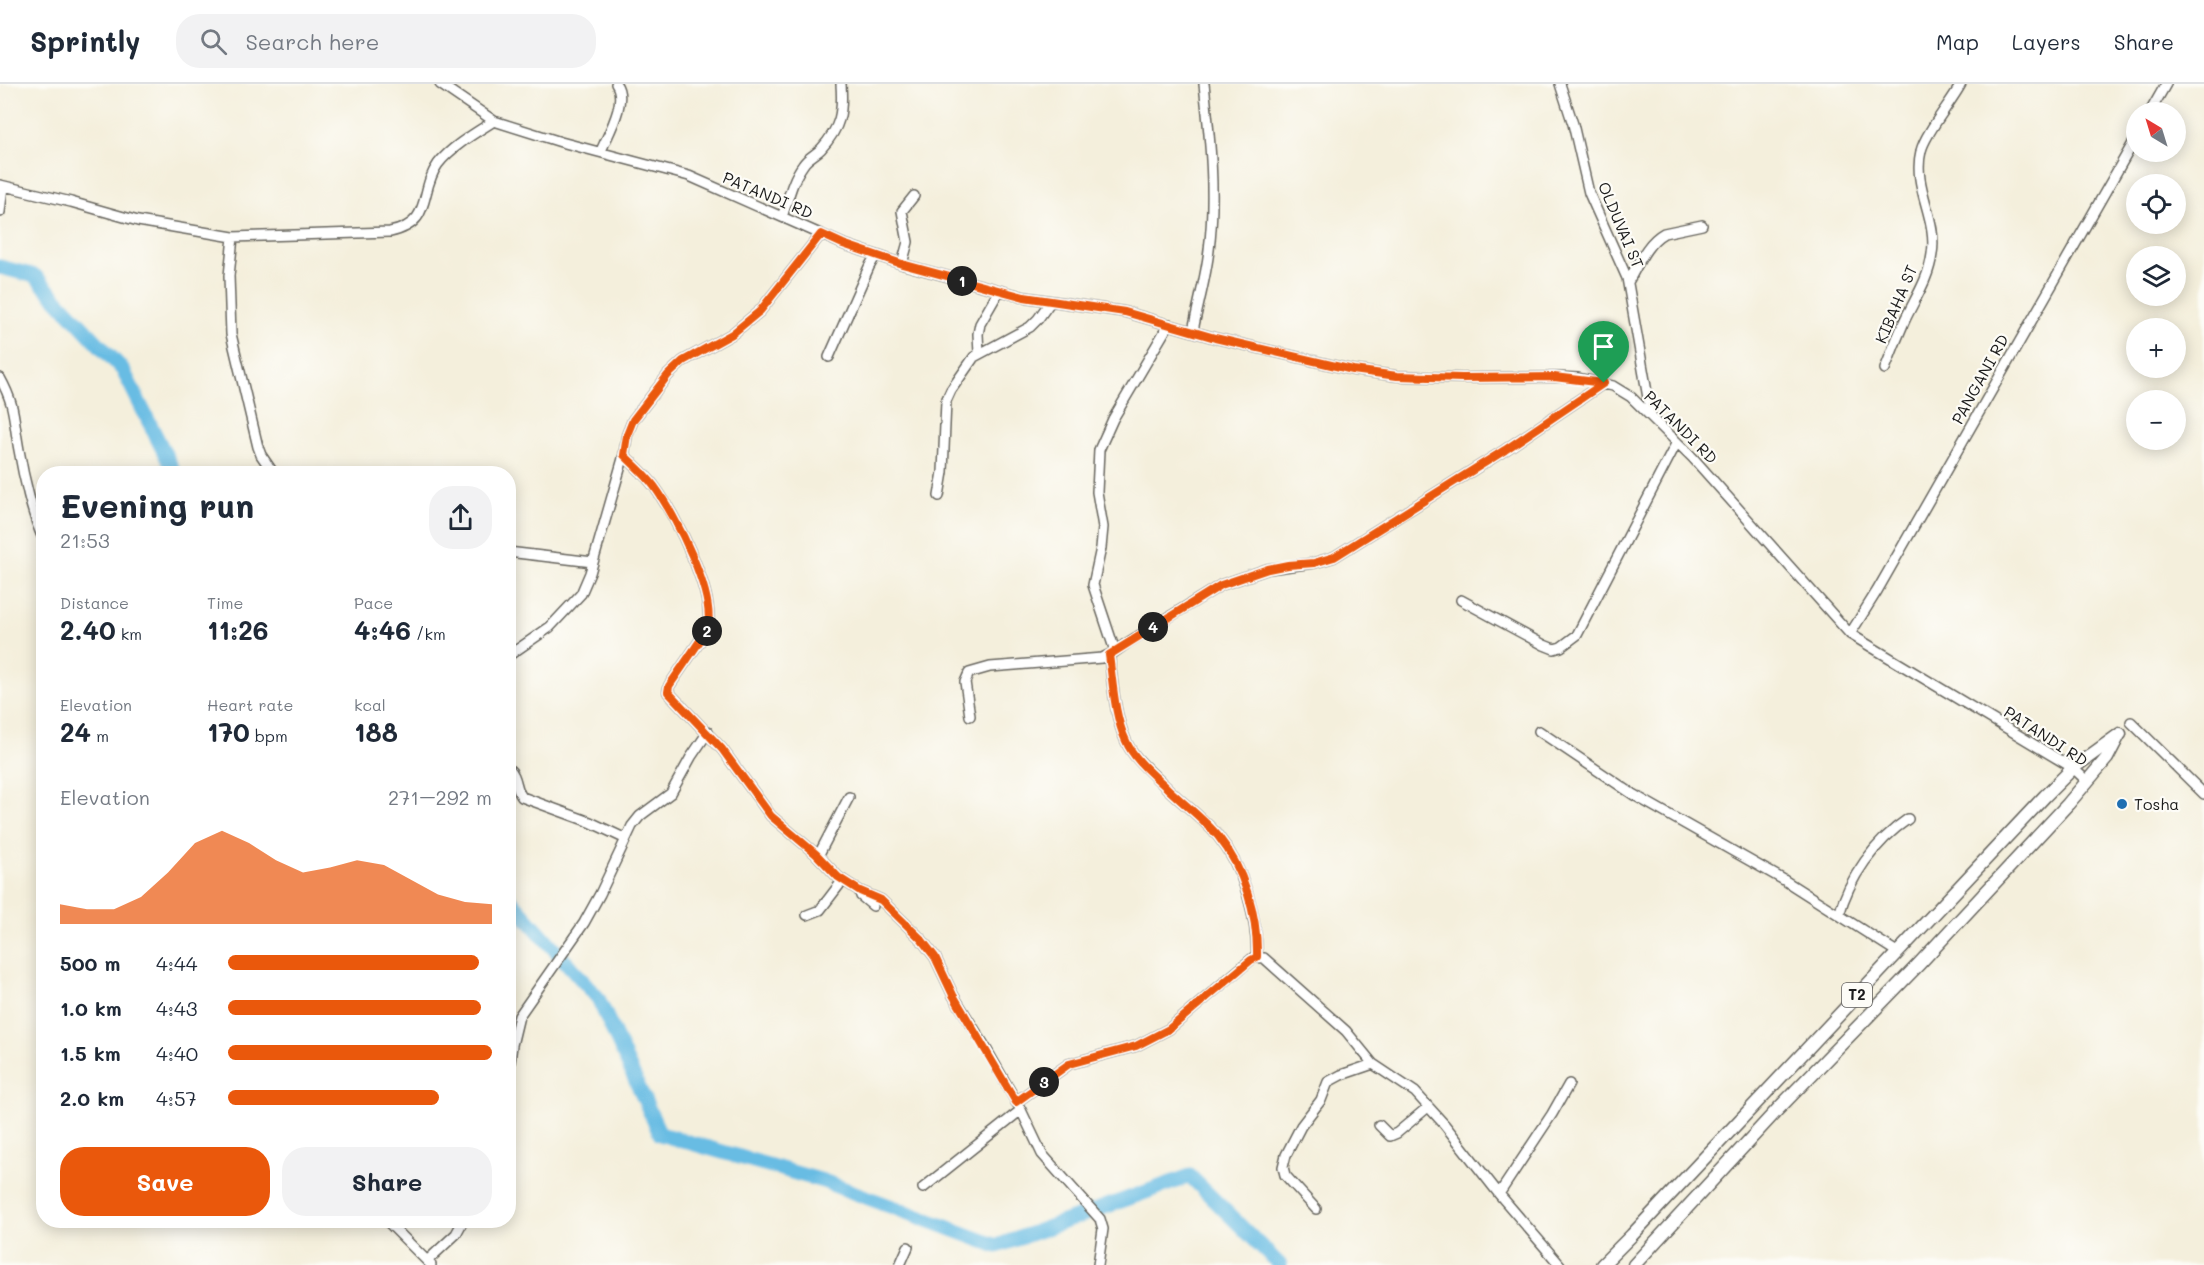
<!DOCTYPE html>
<meta charset="utf-8">
<style>
body{margin:0;font-family:Mali,sans-serif;background:#f2f2f3;color:#1f2937;height:100vh;display:flex;flex-direction:column;font-size:22px;white-space:nowrap}
*{box-sizing:border-box;margin:0}
p{font-size:20px;color:#747a83}
.icon{flex:none;width:33px;height:33px;fill:none;stroke:currentColor;stroke-width:2;stroke-linecap:round;stroke-linejoin:round}
.map{position:relative;flex:1;overflow:hidden}
.sheet{position:absolute;left:36px;top:382px;width:480px;height:762px;display:flex;flex-direction:column;background:#fff;border-radius:24px;box-shadow:0 3px 15px #0003}
.sheet>*{flex:none}
.needle{width:39px;rotate:322deg}
.fabs{position:absolute;left:2126px;top:18px;display:grid;gap:12px}
.fabs a{display:grid;place-items:center;width:60px;height:60px;border-radius:50%;background:#fff;box-shadow:0 3px 15px #0003;font-size:30px}
.pin{position:absolute;display:grid;place-items:center;width:51px;height:51px;color:#fff;margin:-62px -26px;border-radius:50% 50% 50% 0;rotate:-45deg;box-shadow:0 0 6px #0007}
.pin .icon{rotate:45deg}
.km{position:absolute;width:30px;height:30px;margin:-15px;border-radius:50%;background:#222;color:#fff;font-size:16px;line-height:30px;text-align:center}
.round{display:grid;place-items:center;flex:none;width:63px;height:63px;border-radius:24px;background:#f2f2f3}
.summary{display:flex;align-items:center;justify-content:space-between;height:102px;padding:0 24px}
h1{font-size:33px;font-weight:700;line-height:45px}
.stats{display:grid;grid-template-columns:repeat(3,1fr);gap:9px;height:102px;padding:6px 24px}
.stats div{display:grid;align-content:center}
.stats b{font-size:26px;font-weight:700}
.stats small{font-size:16px;font-weight:400}
.stats p{font-size:16px}
.chart{height:168px;padding:12px 24px}
.chart p{display:flex;justify-content:space-between}
.chart svg{width:100%;height:108px;margin-top:6px;fill:#ea580c;opacity:.7}
.action{display:flex;gap:12px;margin-top:auto;padding:12px 24px}
.action a{flex:1;height:69px;border-radius:24px;background:#ea580c;color:#fff;font-size:24px;font-weight:700;line-height:69px;text-align:center}
.action a+a{background:#f2f2f3;color:#1f2937}
ul{padding:0 24px;list-style:none;font-size:20px}
li{display:grid;grid-template-columns:96px 72px 1fr;align-items:center;height:45px}
li i{height:15px;border-radius:8px;background:#ea580c}
header{display:flex;align-items:center;gap:36px;box-sizing:border-box;height:84px;padding:0 30px;background:#fff;border-bottom:2px solid #e0e1e3}
header strong{font-size:28px}
nav{display:flex;gap:33px;margin-inline-start:auto;font-size:21px}
.search{width:420px;height:54px;background:#f2f2f3;display:flex;align-items:center;gap:15px;box-sizing:border-box;padding:0 21px;border-radius:24px;color:#747a83;font-size:22px}
.map>svg:first-child{display:block}
</style>
<header>
<strong>Sprintly</strong>
<div class="search"><svg class="icon" aria-label="search" viewBox="0 0 24 24"><circle cx="10" cy="10" r="6"/><path d="M15 15l6 6"/></svg>Search here</div>
<nav><a>Map</a><a>Layers</a><a>Share</a></nav>
</header>
<div class="map">
<svg width="2204" height="1181" viewBox="0 0 2204 1181">
<rect width="100%" height="100%" fill="#fdfcf7"/>
<filter id="ink" filterUnits="userSpaceOnUse"><feTurbulence type="fractalNoise" baseFrequency=".0167" numOctaves="2"/><feDisplacementMap in="SourceGraphic" scale="12" xChannelSelector="R" yChannelSelector="G"/><feConvolveMatrix kernelMatrix="1 2 1 2 8 2 1 2 1" color-interpolation-filters="sRGB"/></filter>
<filter id="wash" filterUnits="userSpaceOnUse"><feTurbulence type="fractalNoise" baseFrequency=".008" numOctaves="4" result="noise"/><feDisplacementMap in="SourceGraphic" scale="24" xChannelSelector="R" yChannelSelector="G"/><feGaussianBlur stdDeviation="1.35" result="paint"/><feColorMatrix in="noise" values="0 0 0 0 0 0 0 0 0 0 0 0 0 0 0 0 0 1.4 0 .05"/><feComposite in="paint" operator="in"/></filter>
<g filter="url(#wash)">
<rect width="100%" height="100%" fill="#f4efdc"/>
<g fill="none" stroke-linecap="round" stroke-linejoin="round">
<path stroke="#67bce3" stroke-width="15" d="M0,183L35,192L123,286L175,390
M508,813L598,914L660,1050L823,1097L997,1162L1190,1092L1280,1181"/>
</g>
</g>
<g filter="url(#ink)">
<g fill="none" stroke-linecap="round" stroke-linejoin="round">
<g stroke="#68665f" stroke-width="12">
<path id="minor" d="M440,0L494,37L561,58L689,92L843,160L905,181L1024,213L1125,228L1215,254L1353,286L1397,292L1462,294L1554,293L1578,294L1613,302L1631,313L1693,374L1850,550L2073,684L2087,697
M1560,0L1573,40L1589,109L1627,194L1651,331
M2150,28L2166,0
M601,67C608,50 628,17 616,0
M0,101L71,118L138,137L233,153L390,148C434,139 418,108 438,80C451,63 475,49 494,37
M0,128L3,102
M782,133C788,116 792,96 803,81C807,74 815,71 821,65C841,43 843,28 841,0
M233,153L229,192L231,250L258,363L261,371L274,390
M902,180L908,158L902,127L914,112
M1628,198C1638,181 1646,159 1664,149L1702,141
M1193,247C1198,220 1206,193 1209,166C1216,110 1210,55 1204,0
M979,269L978,250L980,240L999,207
M829,273L869,183L876,171
M1885,285C1891,269 1897,254 1904,238C1914,216 1929,195 1932,170C1938,134 1912,103 1921,67C1925,49 1951,19 1961,0
M0,294C16,323 13,334 19,366C23,390 33,435 44,456
M624,371C634,381 645,390 654,402C674,429 720,516 706,548L669,602L668,608L722,665L771,732L816,770L838,793L860,807L881,816L921,855L935,873L953,911L984,961L1021,1026L1042,1070L1100,1135L1103,1145L1098,1181
M939,412L943,388L946,317L951,306L974,273L1030,243L1038,235L1051,217
M508,468L593,478
M1461,516L1544,561L1554,565L1561,563L1577,551L1677,358
M1850,550L1877,507L2136,54
M1115,567L1093,501L1101,464L1103,443L1097,408L1099,366L1113,335L1169,240
M1109,571C1113,598 1114,631 1126,657C1133,674 1152,689 1165,702C1182,719 1203,734 1218,752C1244,784 1257,832 1257,873
M508,572L550,543L581,510L590,489L624,371L627,351L633,336L668,291L683,277L732,250L760,227L821,150
M970,632L965,598L969,589L990,583L1102,574L1113,569L1127,559L1221,501L1268,485L1314,479L1334,473L1505,366L1604,299
M2131,638L2204,710
M1539,647L1634,711L1784,796L1897,868
M508,684C518,692 515,705 522,713L590,738L626,755
M818,772L849,713
M860,807L861,812L873,822
M807,831L820,826L843,796
M1839,831C1849,794 1875,757 1908,735
M508,996L512,961L519,932L584,839L600,810L632,742L640,732L671,709L691,673L708,648
M1016,1018L1069,980L1136,962L1169,945L1254,873L1264,874L1346,947L1373,980L1415,1008L1444,1040L1499,1110L1560,1181
M1379,1041L1390,1052L1397,1049L1428,1023
M923,1104L1021,1026
M1499,1110L1552,1030L1569,1000
M1316,1125L1285,1091L1283,1083L1286,1071L1301,1042L1321,1016L1328,998L1341,991L1373,980
M387,1137L431,1181
M427,1177L456,1150L463,1137
M900,1181L908,1163"/>
</g>
<g stroke="#68665f" stroke-width="15">
<path id="highway" d="M1602,1181L1632,1151L2045,712L2073,684L2120,650
M1634,1181L1779,1024L1919,880L2068,720L2107,674L2119,651"/>
</g>
<use href="#minor" stroke="#fff" stroke-width="9"/>
<use href="#highway" stroke="#fff" stroke-width="12"/>
</g>
</g>
<g fill="none" stroke-linecap="round" stroke-linejoin="round" filter="url(#ink)">
<g stroke="#fff" stroke-width="12">
<path id="route" d="M821,150L843,160L902,180L1024,213L1125,228L1215,254L1353,286L1397,292L1462,294L1554,293L1604,299L1505,366L1334,473L1314,479L1288,481L1268,485L1221,501L1109,571C1113,598 1114,631 1126,657C1133,674 1151,689 1165,702C1182,719 1203,734 1218,752C1244,784 1258,832 1257,873L1251,876L1169,945L1136,962L1069,980L1016,1018L953,911L935,873L921,855L881,816L860,807L838,793L816,770L771,732L722,665L668,608L669,602L706,548C720,516 674,429 654,402C645,390 634,381 624,371L627,351L633,336L668,291L683,277L732,250L760,227Z"/>
</g>
<use href="#route" stroke="#ea580c" stroke-width="8"/>
</g>
<circle fill="#1f6fb2" stroke="#fdfcf7" stroke-width="2" cx="2122" cy="720" r="6"/>
<g text-anchor="middle" stroke-width="4.5" stroke-linejoin="round" paint-order="stroke">
<rect fill="#fdfcf7" stroke="#605f5e" stroke-width="1.5" x="1842" y="899" width="30" height="24" rx="4.5"/>
<g font-size="15" font-weight="bold" fill="#1c1c1c">
<text x="1857" y="916">T2</text>
</g>
<g font-size="16" fill="#1c1c1c" stroke="#fdfcf7">
<text transform="translate(768 111) rotate(23)" y="6">PATANDI RD</text>
<text transform="translate(1621 141) rotate(67)" y="6">OLDUVAI ST</text>
<text transform="translate(1896 220) rotate(-67)" y="6">KIBAHA ST</text>
<text transform="translate(1980 295) rotate(-61)" y="6">PANGANI RD</text>
<text transform="translate(1681 343) rotate(45)" y="6">PATANDI RD</text>
<text transform="translate(2046 652) rotate(33)" y="6">PATANDI RD</text>
</g>
<g font-size="16" fill="#1c1c1c" stroke="#fdfcf7" text-anchor="start">
<text x="2134" y="726">Tosha</text>
</g>
</g>
</svg>
<div class="fabs">
<a><svg class="needle" viewBox="-14 -14 28 28"><path d="M0-13l5 13h-10z" fill="#e53935"/><path d="M0 13l5-13h-10z" fill="#747a83"/></svg></a>
<a><svg class="icon" aria-label="locate" viewBox="0 0 24 24"><circle cx="12" cy="12" r="6"/><path d="M12 2v4M12 18v4M2 12h4M18 12h4"/></svg></a>
<a><svg class="icon" aria-label="layers" viewBox="0 0 24 24"><path d="M12 4l9 5-9 5-9-5zM3 14l9 5 9-5"/></svg></a>
<a>+</a>
<a>−</a>
</div>
<div class="pin" style="left:1604px;top:299px;background:#1e9e55"><svg class="icon" aria-label="arrive" viewBox="0 0 24 24"><path d="M6 21V4h12l-3 4 3 4H6"/></svg></div>
<b class="km" style="left:962px;top:197px">1</b>
<b class="km" style="left:707px;top:547px">2</b>
<b class="km" style="left:1044px;top:998px">3</b>
<b class="km" style="left:1153px;top:543px">4</b>
<section class="sheet">
<div class="summary"><div><h1>Evening run</h1><p>21:53</p></div><a class="round"><svg class="icon" aria-label="share" viewBox="0 0 24 24"><path d="M12 15V3M7 8l5-5 5 5M5 13v7h14v-7"/></svg></a></div>
<div class="stats">
<div><p>Distance</p><b>2.40<small> km</small></b></div>
<div><p>Time</p><b>11:26</b></div>
<div><p>Pace</p><b>4:46<small> /km</small></b></div>
</div>
<div class="stats">
<div><p>Elevation</p><b>24<small> m</small></b></div>
<div><p>Heart rate</p><b>170<small> bpm</small></b></div>
<div><p>kcal</p><b>188</b></div>
</div>
<div class="chart"><p><span>Elevation</span>271–292 m</p>
<svg viewBox="0 0 160 44" preserveAspectRatio="none"><path d="M0 44V36L10 38L20 38L30 33L40 23L50 11L60 6L70 11L80 18L90 23L100 21L110 18L120 20L130 26L140 32L150 35L160 36V44z"/></svg>
</div>
<ul>
<li><b>500 m</b>4:44<i style="width:95%"></i></li>
<li><b>1.0 km</b>4:43<i style="width:96%"></i></li>
<li><b>1.5 km</b>4:40<i style="width:100%"></i></li>
<li><b>2.0 km</b>4:57<i style="width:80%"></i></li>
</ul>
<div class="action"><a>Save</a><a>Share</a></div>
</section>
</div>
